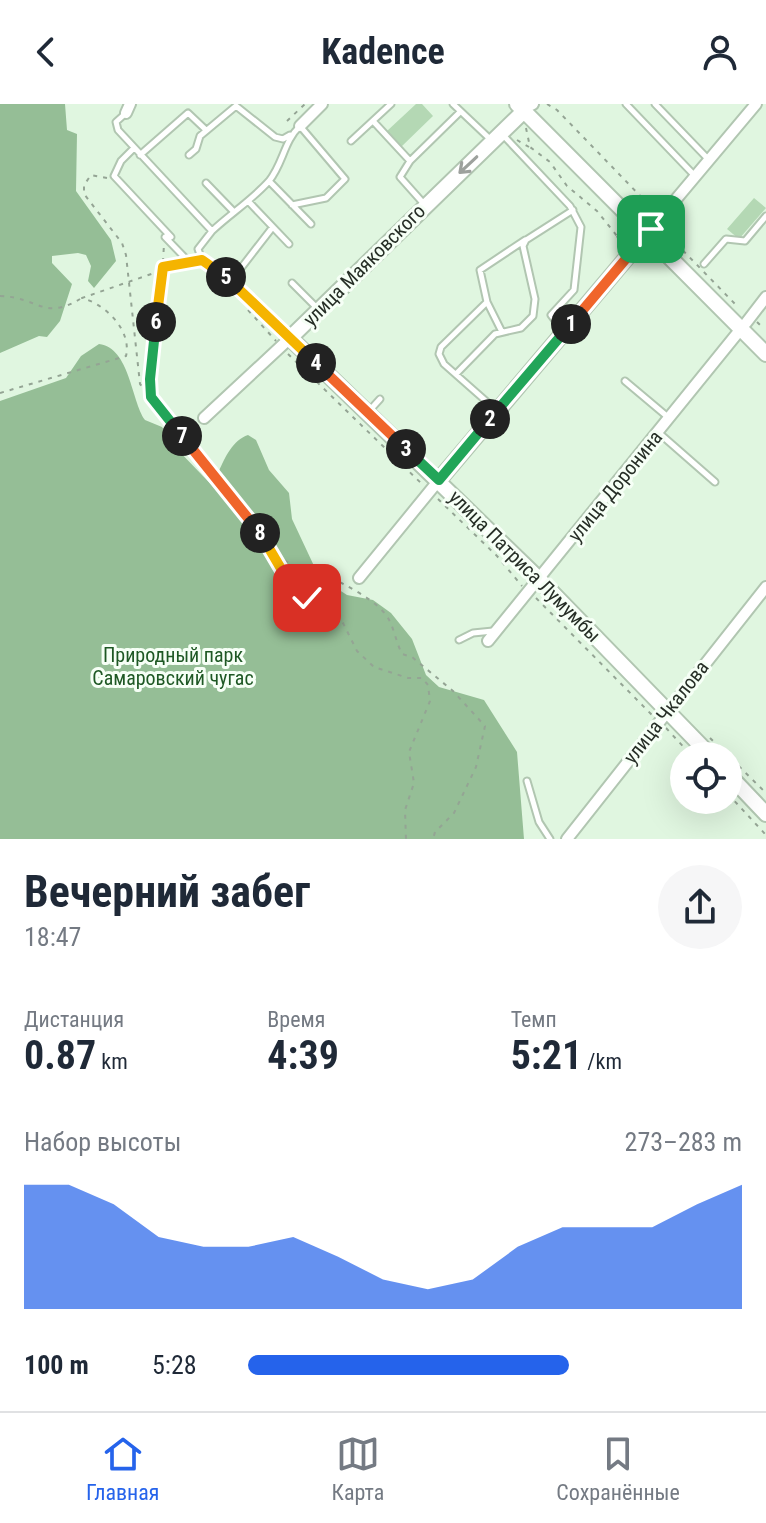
<!DOCTYPE html>
<html lang="ru">
<meta charset="utf-8">
<style>
body{margin:0;font-family:"Roboto Condensed",sans-serif;background:#f6f6f7;color:#1f2937;height:100vh;display:flex;flex-direction:column;font-size:30px;white-space:nowrap}
*{box-sizing:border-box;margin:0}
p{font-size:26px;color:#747a83}
.icon{flex:none;width:44px;height:44px;fill:none;stroke:currentColor;stroke-width:2;stroke-linecap:round;stroke-linejoin:round}
.map{position:relative;height:735px;overflow:hidden}
.details{display:flex;flex-direction:column;background:#fff;flex:1}
.details>*{flex:none}
.controls{position:absolute;left:670px;top:638px;display:grid;gap:16px}
.controls a{display:grid;place-items:center;width:72px;height:72px;border-radius:50%;background:#fff;box-shadow:0 8px 32px #0002;font-size:40px}
.pin{position:absolute;display:grid;place-items:center;width:68px;height:68px;color:#fff;margin:-34px;border-radius:16px;box-shadow:0 4px 12px #0006}
.km{position:absolute;width:40px;height:40px;margin:-20px;border-radius:50%;background:#222;color:#fff;font-size:22px;line-height:40px;text-align:center}
.round{display:grid;place-items:center;flex:none;width:84px;height:84px;border-radius:42px;background:#f6f6f7}
.headline{display:flex;align-items:center;justify-content:space-between;height:136px;padding:0 24px}
h1{font-size:44px;font-weight:700;line-height:60px}
.stats{display:grid;grid-template-columns:repeat(3,1fr);gap:12px;height:136px;padding:8px 24px}
.stats div{display:grid;align-content:center}
.stats b{font-size:40px;font-weight:700}
.stats small{font-size:22px;font-weight:400}
.stats p{font-size:22px}
.chart{height:224px;padding:16px 24px}
.chart p{display:flex;justify-content:space-between}
.chart svg{width:100%;height:144px;margin-top:8px;fill:#2563eb;opacity:.7}
ul{padding:0 24px;list-style:none;font-size:26px}
li{display:grid;grid-template-columns:128px 96px 1fr;align-items:center;height:60px}
li i{height:20px;border-radius:10px;background:#2563eb}
header{display:flex;justify-content:space-between;align-items:center;height:104px;padding:0 24px;background:#fff;font-size:36px;font-weight:700}
.tabs{display:flex;justify-content:space-around;align-items:center;height:112px;border-top:2px solid #e0e1e3;background:#fff;font-size:22px;color:#747a83}
.tabs a{display:grid;justify-items:center;gap:4px}
.tabs .on{color:#2563eb}
.map>svg:first-child{display:block}
</style>
<header><svg class="icon" aria-label="back" viewBox="0 0 24 24"><path d="M15 5l-7 7 7 7"/></svg>Kadence<svg class="icon" aria-label="person" viewBox="0 0 24 24"><circle cx="12" cy="8" r="4"/><path d="M4 21q1-7 8-7t8 7"/></svg></header>
<div class="map">
<svg width="766" height="735" viewBox="0 0 766 735">
<rect width="100%" height="100%" fill="#e0f6e0"/>
<path fill="#b4d8b4" d="M416,0H422L433,12L401,43L387,27Z
M754,94L766,104L739,135L727,125Z"/>
<path fill="#95be96" d="M0,0H65L67,26L77,30L76,87L111,136L116,157L94,184L88,177L91,162L86,151L78,149L52,152V159L72,180L60,217L47,233L39,232L0,249Z
M99,240C130,244 131,296 145,316L162,323L176,344L228,398L237,400V393L219,367C225,353 233,336 248,331L256,336L269,366L289,389L292,415L315,464L330,480L347,491L373,496L391,509L412,535L426,571L439,583L484,596L517,648L524,735H0V297L66,274L81,252Z"/>
<g fill="none" stroke-linecap="round" stroke-linejoin="round">
<g stroke="#b1c6b1" stroke-width="9">
<path id="lane" d="M453,0L490,35
M626,0L694,71
M655,0L709,56
M126,9L116,18L118,26L212,127L198,145L202,156L231,177L272,124
M373,17L410,57L400,73L424,100
M502,30L570,102L581,123L574,186L551,211L563,227
M351,37L391,0
M134,44L121,57L114,72L171,133
M140,51L188,9L206,26
M189,51L196,45L200,32L236,2L275,33L283,35L290,31
M410,57L460,8
M269,77L311,120
M206,79L234,108
M248,97L289,140
M212,127C230,110 252,96 269,77C283,60 284,37 300,22L345,75L326,94L292,101
M165,133L190,159L202,156
M704,160L726,135L745,137L766,112
M163,163L189,160
M292,179L317,204
M487,198L441,243L439,250L444,260L495,305
M502,228L487,198L480,166L525,136
M456,270L495,230L521,224L533,212L535,195L523,142L526,136L573,106
M625,277L669,314
M370,306L380,295
M659,329L715,378
M459,536L473,529L493,527
M527,677L539,718L550,735"/>
</g>
<g stroke="#b1c6b1" stroke-width="14">
<path id="street" d="M531,1L533,0
M126,9L130,0
M300,22L322,0
M651,125L756,0
M746,219L766,193
M204,314L290,234L231,177
M359,474L439,376
M488,537L740,226
M567,735L766,483"/>
</g>
<g stroke="#b1c6b1" stroke-width="18">
<path id="secondary" d="M517,0L766,250
M524,7L290,234L540,476L711,652
M439,376L651,125
M728,670L766,710"/>
</g>
<path stroke="#94a494" stroke-width="2" stroke-dasharray="4 6" stroke-linecap="butt" d="M547,0L557,6L649,101V112
M287,17L305,0
M526,24L530,43L550,58L567,82L597,107L617,132L631,130
M517,36L529,43
M107,74L91,71L84,81V90L122,139L126,151L140,280L283,455C298,467 315,464 330,473C347,482 378,497 388,514C394,524 396,538 402,550L412,553L453,587L485,622L476,663L454,709L435,728L433,735
M662,125L738,203
M617,132L621,142
M163,158L164,140
M0,192C38,193 44,217 80,195
M248,206L276,237
M757,218L762,223
M288,250L424,382
M0,289L126,252C132,226 105,200 82,194L160,167
M151,293L150,275L162,168
M438,395L497,452L522,482
M270,443L293,485L337,507L357,547L374,563L408,574H422L428,581L430,597L409,648L414,679L405,706L406,735
M536,494L653,612
M666,624L692,652
M710,634L766,689
M728,690L766,731"/>
<use href="#lane" stroke="#fff" stroke-width="5"/>
<use href="#street" stroke="#fff" stroke-width="10"/>
<use href="#secondary" stroke="#fff" stroke-width="14"/>
</g>
<defs><path id="oneway-shaft" d="M-6 0H5M1.5-3L5.5 0L1.5 3" fill="none" stroke-width="1.6" stroke-linecap="round" stroke-linejoin="round" transform="scale(2)"/></defs>
<use stroke="#9da19d" href="#oneway-shaft" transform="translate(468 61) rotate(137)"/>
<g fill="none" stroke-linecap="round" stroke-linejoin="round">
<g stroke="#fff" stroke-width="16">
<path id="split-1" d="M571,220L651,125"/>
</g>
<g stroke="#fff" stroke-width="16">
<path id="split-2" d="M490,315L571,220"/>
</g>
<g stroke="#fff" stroke-width="16">
<path id="split-3" d="M406,345L439,376L490,315"/>
</g>
<g stroke="#fff" stroke-width="16">
<path id="split-4" d="M316,259L406,345"/>
</g>
<g stroke="#fff" stroke-width="16">
<path id="split-5" d="M226,173L316,259"/>
</g>
<g stroke="#fff" stroke-width="16">
<path id="split-6" d="M156,218L163,163L202,156L226,173"/>
</g>
<g stroke="#fff" stroke-width="16">
<path id="split-7" d="M156,218L150,275L151,293L182,332"/>
</g>
<g stroke="#fff" stroke-width="16">
<path id="split-8" d="M182,332L260,429"/>
</g>
<g stroke="#fff" stroke-width="16">
<path id="split-9" d="M260,429L293,485L307,494"/>
</g>
<use href="#split-1" stroke="#f0652b" stroke-width="10"/>
<use href="#split-2" stroke="#22a559" stroke-width="10"/>
<use href="#split-3" stroke="#22a559" stroke-width="10"/>
<use href="#split-4" stroke="#f0652b" stroke-width="10"/>
<use href="#split-5" stroke="#f5b400" stroke-width="10"/>
<use href="#split-6" stroke="#f5b400" stroke-width="10"/>
<use href="#split-7" stroke="#22a559" stroke-width="10"/>
<use href="#split-8" stroke="#f0652b" stroke-width="10"/>
<use href="#split-9" stroke="#f5b400" stroke-width="10"/>
</g>
<g text-anchor="middle" stroke-width="6" stroke-linejoin="round" paint-order="stroke">
<g font-size="20" fill="#262e26" stroke="#f6fff6">
<text transform="translate(364 161) rotate(-45)" y="7">улица Маяковского</text>
<text transform="translate(615 382) rotate(-51)" y="7">улица Доронина</text>
<text transform="translate(525 462) rotate(45)" y="7">улица Патриса Лумумбы</text>
<text transform="translate(666 608) rotate(-52)" y="7">улица Чкалова</text>
</g>
<g font-size="20" fill="#1e5824" stroke="#f6fff6">
<text x="173" y="558">Природный парк<tspan x="173" dy="23">Самаровский чугас</tspan></text>
</g>
</g>
</svg>
<div class="controls">
<a><svg class="icon" aria-label="locate" viewBox="0 0 24 24"><circle cx="12" cy="12" r="6"/><path d="M12 2v4M12 18v4M2 12h4M18 12h4"/></svg></a>
</div>
<div class="pin" style="left:651px;top:125px;background:#1e9e55"><svg class="icon" aria-label="arrive" viewBox="0 0 24 24"><path d="M6 21V4h12l-3 4 3 4H6"/></svg></div>
<div class="pin" style="left:307px;top:494px;background:#d93025"><svg class="icon" aria-label="check" viewBox="0 0 24 24"><path d="M5 12l5 5 9-10"/></svg></div>
<b class="km" style="left:571px;top:220px">1</b>
<b class="km" style="left:490px;top:315px">2</b>
<b class="km" style="left:406px;top:345px">3</b>
<b class="km" style="left:316px;top:259px">4</b>
<b class="km" style="left:226px;top:173px">5</b>
<b class="km" style="left:156px;top:218px">6</b>
<b class="km" style="left:182px;top:332px">7</b>
<b class="km" style="left:260px;top:429px">8</b>
</div>
<section class="details">
<div class="headline"><div><h1>Вечерний забег</h1><p>18:47</p></div><a class="round"><svg class="icon" aria-label="share" viewBox="0 0 24 24"><path d="M12 15V3M7 8l5-5 5 5M5 13v7h14v-7"/></svg></a></div>
<div class="stats">
<div><p>Дистанция</p><b>0.87<small> km</small></b></div>
<div><p>Время</p><b>4:39</b></div>
<div><p>Темп</p><b>5:21<small> /km</small></b></div>
</div>
<div class="chart"><p><span>Набор высоты</span>273–283 m</p>
<svg viewBox="0 0 160 44" preserveAspectRatio="none"><path d="M0 44V6L10 6L20 12L30 22L40 25L50 25L60 22L70 28L80 35L90 38L100 35L110 25L120 19L130 19L140 19L150 12L160 6V44z"/></svg>
</div>
<ul>
<li><b>100 m</b>5:28<i style="width:65%"></i></li>
</ul>
</section>
<nav class="tabs">
<a class="on"><svg class="icon" aria-label="home" viewBox="0 0 24 24"><path d="M3 11l9-7 9 7M6 9v11h12V9"/></svg>Главная</a>
<a><svg class="icon" aria-label="map" viewBox="0 0 24 24"><path d="M3 6l6-2 6 2 6-2v14l-6 2-6-2-6 2zM9 4v14M15 6v14"/></svg>Карта</a>
<a><svg class="icon" aria-label="saved" viewBox="0 0 24 24"><path d="M7 4h10v16l-5-4-5 4z"/></svg>Сохранённые</a>
</nav>
